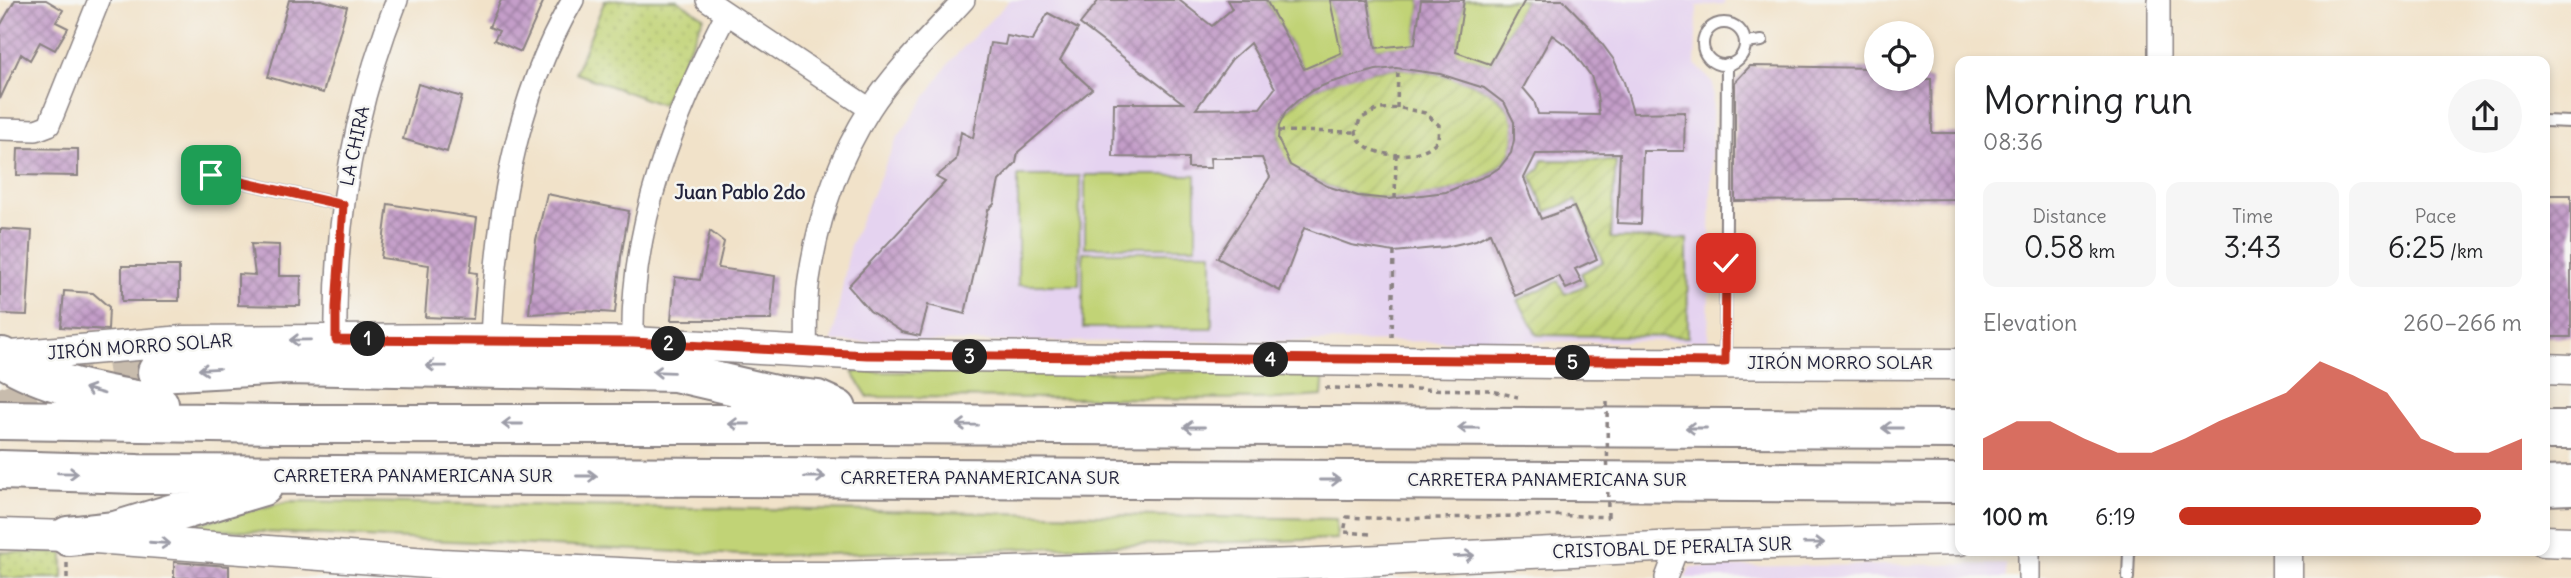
<!DOCTYPE html>
<meta charset="utf-8">
<style>
body{margin:0;font-family:Delius,sans-serif;background:#f6f6f6;color:#202124;height:100vh;display:flex;flex-direction:column;font-size:26px;white-space:nowrap}
*{box-sizing:border-box;margin:0}
p{font-size:23px;color:#757577}
.icon{flex:none;width:38px;height:38px;fill:none;stroke:currentColor;stroke-width:2;stroke-linecap:round;stroke-linejoin:round}
.map{position:relative;flex:1;overflow:hidden}
.drawer{position:absolute;left:1955px;top:56px;width:595px;height:500px;display:flex;flex-direction:column;background:#fff;border-radius:14px;box-shadow:0 4px 10px #0003}
.drawer>*{flex:none}
.fabs{position:absolute;left:1864px;top:21px;display:grid;gap:14px}
.fabs a{display:grid;place-items:center;width:70px;height:70px;border-radius:50%;background:#fff;box-shadow:0 4px 10px #0003;font-size:35px}
.pin{position:absolute;display:grid;place-items:center;width:60px;height:60px;color:#fff;margin:-30px;border-radius:14px;box-shadow:0 4px 10px #0006}
.km{position:absolute;width:35px;height:35px;margin:-18px;border-radius:50%;background:#222;color:#fff;font-size:19px;line-height:35px;text-align:center}
.round{display:grid;place-items:center;flex:none;width:74px;height:74px;border-radius:37px;background:#f6f6f6}
.summary{display:flex;align-items:center;justify-content:space-between;height:119px;padding:0 28px}
h1{font-size:38px;font-weight:600;line-height:52px}
.metrics{display:grid;grid-template-columns:repeat(3,1fr);gap:10px;height:119px;padding:7px 28px}
.metrics div{display:grid;align-content:center;border-radius:14px;background:#f6f6f6;text-align:center}
.metrics b{font-size:30px;font-weight:600}
.metrics small{font-size:19px;font-weight:400}
.metrics p{font-size:19px}
.chart{height:196px;padding:14px 28px}
.chart p{display:flex;justify-content:space-between}
.chart svg{width:100%;height:126px;margin-top:7px;fill:#c8321e;opacity:.7}
ul{padding:0 28px;list-style:none;font-size:23px}
li{display:grid;grid-template-columns:112px 84px 1fr;align-items:center;height:52px}
li i{height:18px;border-radius:9px;background:#c8321e}
.map>svg:first-child{display:block}
</style>
<div class="map">
<svg width="2571" height="578" viewBox="0 0 2571 578">
<defs>
<pattern id="park-dots" width="8" height="8" patternUnits="userSpaceOnUse" patternTransform="scale(1.75)"><rect width="8" height="8" fill="#c1d376"/><path d="M2 2h.1M6 6h.1" fill="none" stroke="#a6b567" stroke-width="1.8" stroke-linecap="round"/></pattern>
<pattern id="garden-furrows" width="10" height="10" patternUnits="userSpaceOnUse" patternTransform="scale(1.75)"><rect width="10" height="10" fill="#c1d376"/><path d="M-1 1l2-2M0 10L10 0M9 11l2-2" fill="none" stroke="#a6b567"/></pattern>
<pattern id="building-cross-hatch" width="8" height="8" patternUnits="userSpaceOnUse" patternTransform="scale(1.75)"><rect width="8" height="8" fill="#c49ec9"/><path d="M0 0l8 8M0 8l8-8" fill="none" stroke="#9f80a4"/></pattern>
</defs>
<rect width="100%" height="100%" fill="#f6f6f2"/>
<filter id="ink" filterUnits="userSpaceOnUse"><feTurbulence type="fractalNoise" baseFrequency=".0143" numOctaves="2"/><feDisplacementMap in="SourceGraphic" scale="14" xChannelSelector="R" yChannelSelector="G"/><feConvolveMatrix kernelMatrix="1 2 1 2 8 2 1 2 1" color-interpolation-filters="sRGB"/></filter>
<filter id="wash" filterUnits="userSpaceOnUse"><feTurbulence type="fractalNoise" baseFrequency=".00686" numOctaves="4" result="noise"/><feDisplacementMap in="SourceGraphic" scale="28" xChannelSelector="R" yChannelSelector="G"/><feGaussianBlur stdDeviation="1.57" result="paint"/><feColorMatrix in="noise" values="0 0 0 0 0 0 0 0 0 0 0 0 0 0 0 0 0 1.4 0 .05"/><feComposite in="paint" operator="in"/></filter>
<g filter="url(#wash)">
<rect width="100%" height="100%" fill="#f1e2c9"/>
<path fill="#e5d3f0" d="M1010,0H1725L1724,4L1697,6L1695,64L1713,83L1708,341L832,342L850,246L896,140L952,59Z
M2006,564V578H1685L1690,567Z"/>
<path fill="#c1d376" stroke="#727a58" stroke-width="2" d="M1266,0H1330L1341,53L1305,71Z
M1368,0H1421L1415,46L1376,48Z
M1464,0H1525L1490,64L1455,54Z
M1085,175H1196V247H1085Z
M1018,176H1080L1079,285H1018Z
M1083,252H1212V328H1083Z
M852,372H1324L1322,396L1278,399L868,397Z
M290,501L1336,519L1337,539L763,556L178,528Z"/>
<path fill="url(#park-dots)" stroke="#727a58" stroke-width="2" d="M605,0H677L704,17L662,105L575,73Z
M0,552L63,553V578H0Z"/>
<path fill="url(#garden-furrows)" stroke="#727a58" stroke-width="2" d="M1396,68C1438,72 1533,86 1512,149C1504,171 1482,178 1463,186C1416,204 1363,203 1319,182C1309,177 1298,173 1291,166C1283,157 1278,143 1279,132C1283,87 1360,71 1396,68Z
M1542,160L1616,161L1611,238L1687,239L1688,337L1537,335L1518,300L1558,281L1565,294L1586,285L1581,273L1603,262L1576,200L1546,212L1531,176L1540,169Z"/>
<g id="blocks">
<path fill="url(#building-cross-hatch)" fill-rule="evenodd" d="M15,0H46L63,10L56,22L68,28L55,50L40,42L30,60L21,54L0,99V26Z
M289,0H321L347,7L323,93L268,77Z
M501,0H544L521,52L494,40L499,31L489,27Z
M1099,0H1179L1212,26L1232,9L1227,0H1266L1304,69L1341,53L1330,0H1368L1376,48L1415,44L1421,0H1464L1456,52L1490,64L1525,0H1563L1590,28L1614,60L1624,82L1633,113L1685,112L1684,151H1643L1641,224L1617,223L1620,153L1536,154L1524,178L1541,219L1574,207L1597,259L1575,269L1582,282L1566,289L1559,276L1515,296L1490,233L1476,240L1445,247L1394,252L1351,245L1304,228L1280,291L1217,258L1270,177L1262,158H1210L1211,168H1188V158L1113,157L1114,103H1183L1080,24ZM1552,35L1570,48L1591,76L1597,94L1599,115L1538,114L1534,101L1523,88ZM1250,43L1275,88L1260,108L1196,109L1232,59ZM1396,68L1440,74L1484,88L1505,104L1514,122V140L1511,153L1500,167L1488,175L1446,192L1389,199L1358,196L1327,186L1290,165L1278,139L1279,126L1286,111L1297,101L1313,90L1329,83L1376,70Z
M1048,13L1078,29L1060,60L1092,89L1018,152L1016,163L999,181L994,204L988,210L965,314L928,305L920,336L902,332L870,311L848,286L945,182L936,177L956,160L961,132L973,138L990,43L1005,45L1007,36L1032,41Z
M1750,66L1876,68V79H1931L1932,133H1960V199L1735,201V82Z
M418,84L462,97L447,152L403,139Z
M18,148L78,149V176L17,175Z
M547,194L629,211L621,257L615,313L586,311L529,314L536,240Z
M2544,195H2571V337H2544Z
M388,204L477,218L470,272L477,273L473,319L425,317L429,265L381,258Z
M0,229L32,231L27,315L0,314Z
M710,231L724,242L718,268L775,276L771,320H671L675,277L700,280Z
M251,244L279,245V276H301L300,306L238,305V274L255,275Z
M122,266H179V301H122Z
M64,291L93,293L109,307L108,330L61,327Z
M174,562L229,566V578H174Z"/>
</g>
</g>
<g filter="url(#ink)">
<use href="#blocks" fill-opacity="0" stroke="#8a8282" stroke-width="2"/>
<g fill="none" stroke-linecap="round" stroke-linejoin="round">
<path stroke="#c8bcad" stroke-width="38" stroke-dasharray="38 19" stroke-linecap="butt" d="M0,408L40,392L157,372"/>
<g stroke="#8a8282" stroke-width="14">
<path id="lane" d="M1703 44a21 21 0 1 1 42 0a21 21 0 1 1-42 0Z
M1745,43L1762,41
M2544,121L2571,122
M211,175L343,205
M1725,362L1727,64
M2128,578L2129,551"/>
</g>
<g stroke="#8a8282" stroke-width="24">
<path id="street" d="M707,0L870,109
M2159,0V61
M0,129L36,130L49,125L99,0
M491,339C496,223 513,101 573,0
M336,340C334,224 354,108 397,0
M633,342C630,225 674,116 726,14
M806,353C807,329 805,303 809,279C818,218 837,161 870,109C896,69 932,35 964,0
M1666,578L1678,546
M2029,578V551"/>
</g>
<g stroke="#8a8282" stroke-width="33">
<path id="secondary" d="M0,357L183,341L491,339L633,342L867,355L1556,363L1960,364
M2544,369L2571,370
M0,534L68,536L441,564L699,577H830L1297,564L1678,546L1960,540
M2544,541L2571,542
M2287,578V551"/>
</g>
<g stroke="#8a8282" stroke-width="42">
<path id="highway" d="M2,357C47,386 106,395 159,404
M157,372L286,365L675,372L779,396L817,400L837,409
M0,420L281,424H871L1960,429
M2544,430H2571
M0,470L138,474L1960,483
M2544,486L2571,485
M68,536L115,531L263,486"/>
</g>
<path stroke="#8a8282" stroke-width="3.5" stroke-dasharray="5 5" stroke-linecap="butt" d="M1397,108L1398,69
M1401,108L1425,113L1439,125L1438,139C1423,162 1362,160 1356,132L1360,119L1379,109Z
M1279,131L1356,132
M1395,199L1396,154
M1392,337L1394,252
M1325,388L1488,390L1518,397
M1370,534L1344,532L1347,517C1434,522 1521,512 1608,517
M67,578V563"/>
<use href="#lane" stroke="#fff" stroke-width="10"/>
<use href="#street" stroke="#fff" stroke-width="21"/>
<use href="#secondary" stroke="#fff" stroke-width="30"/>
<use href="#highway" stroke="#fff" stroke-width="38"/>
<path stroke="#8a8282" stroke-width="3.5" stroke-dasharray="5 5" stroke-linecap="butt" d="M1607,402L1608,517"/>
</g>
<defs><path id="oneway-shaft" d="M-6 0H5M1.5-3L5.5 0L1.5 3" fill="none" stroke-width="1.6" stroke-linecap="round" stroke-linejoin="round" transform="scale(1.75)"/></defs>
<g stroke="#9c9ca7">
<use href="#oneway-shaft" transform="translate(300 340) rotate(179)"/>
<use href="#oneway-shaft" transform="translate(436 366) rotate(-179)"/>
<use href="#oneway-shaft" transform="translate(209 369) rotate(177)"/>
<use href="#oneway-shaft" transform="translate(663 372) rotate(-178)"/>
<use href="#oneway-shaft" transform="translate(94 391) rotate(-164)"/>
<use href="#oneway-shaft" transform="translate(512 424) rotate(180)"/>
<use href="#oneway-shaft" transform="translate(739 424) rotate(180)"/>
<use href="#oneway-shaft" transform="translate(967 425) rotate(-179)"/>
<use href="#oneway-shaft" transform="translate(1194 427) rotate(-180)"/>
<use href="#oneway-shaft" transform="translate(1468 428) rotate(-180)"/>
<use href="#oneway-shaft" transform="translate(1696 428) rotate(-180)"/>
<use href="#oneway-shaft" transform="translate(1892 428) rotate(-180)"/>
<use href="#oneway-shaft" transform="translate(68 473) rotate(1)"/>
<use href="#oneway-shaft" transform="translate(587 476)"/>
<use href="#oneway-shaft" transform="translate(815 477)"/>
<use href="#oneway-shaft" transform="translate(1330 480)"/>
<use href="#oneway-shaft" transform="translate(160 543) rotate(4)"/>
<use href="#oneway-shaft" transform="translate(1814 543) rotate(-1)"/>
<use href="#oneway-shaft" transform="translate(1464 556) rotate(-3)"/>
</g>
</g>
<g fill="none" stroke-linecap="round" stroke-linejoin="round" filter="url(#ink)">
<g stroke="#fff" stroke-width="14">
<path id="route" d="M211,175L343,205L336,307V340L633,342L867,355L1725,362L1726,263"/>
</g>
<use href="#route" stroke="#c8321e" stroke-width="9"/>
</g>
<g text-anchor="middle" stroke-width="5" stroke-linejoin="round" paint-order="stroke">
<g font-size="18" fill="#22223b" stroke="#f6f6f2">
<text transform="translate(355 146) rotate(-78)" y="6">LA CHIRA</text>
<text transform="translate(140 347) rotate(-4)" y="6">JIRÓN MORRO SOLAR</text>
<text x="1840" y="369">JIRÓN MORRO SOLAR</text>
<text x="413" y="482">CARRETERA PANAMERICANA SUR</text>
<text x="980" y="484">CARRETERA PANAMERICANA SUR</text>
<text x="1547" y="486">CARRETERA PANAMERICANA SUR</text>
<text transform="translate(1672 548) rotate(-2)" y="6">CRISTOBAL DE PERALTA SUR</text>
</g>
<g font-size="19" font-weight="bold" fill="#22223b" stroke="#f6f6f2">
<text x="740" y="199">Juan Pablo 2do</text>
</g>
</g>
</svg>
<div class="fabs">
<a><svg class="icon" aria-label="locate" viewBox="0 0 24 24"><circle cx="12" cy="12" r="6"/><path d="M12 2v4M12 18v4M2 12h4M18 12h4"/></svg></a>
</div>
<div class="pin" style="left:211px;top:175px;background:#1e9e55"><svg class="icon" aria-label="arrive" viewBox="0 0 24 24"><path d="M6 21V4h12l-3 4 3 4H6"/></svg></div>
<div class="pin" style="left:1726px;top:263px;background:#d93025"><svg class="icon" aria-label="check" viewBox="0 0 24 24"><path d="M5 12l5 5 9-10"/></svg></div>
<b class="km" style="left:368px;top:339px">1</b>
<b class="km" style="left:669px;top:344px">2</b>
<b class="km" style="left:970px;top:357px">3</b>
<b class="km" style="left:1271px;top:360px">4</b>
<b class="km" style="left:1573px;top:363px">5</b>
<section class="drawer">
<div class="summary"><div><h1>Morning run</h1><p>08:36</p></div><a class="round"><svg class="icon" aria-label="share" viewBox="0 0 24 24"><path d="M12 15V3M7 8l5-5 5 5M5 13v7h14v-7"/></svg></a></div>
<div class="metrics">
<div><p>Distance</p><b>0.58<small> km</small></b></div>
<div><p>Time</p><b>3:43</b></div>
<div><p>Pace</p><b>6:25<small> /km</small></b></div>
</div>
<div class="chart"><p><span>Elevation</span>260–266 m</p>
<svg viewBox="0 0 160 44" preserveAspectRatio="none"><path d="M0 44V33L10 27L20 27L30 33L40 38L50 38L60 33L70 27L80 22L90 17L100 6L110 11L120 17L130 33L140 38L150 38L160 33V44z"/></svg>
</div>
<ul>
<li><b>100 m</b>6:19<i style="width:88%"></i></li>
</ul>
</section>
</div>
